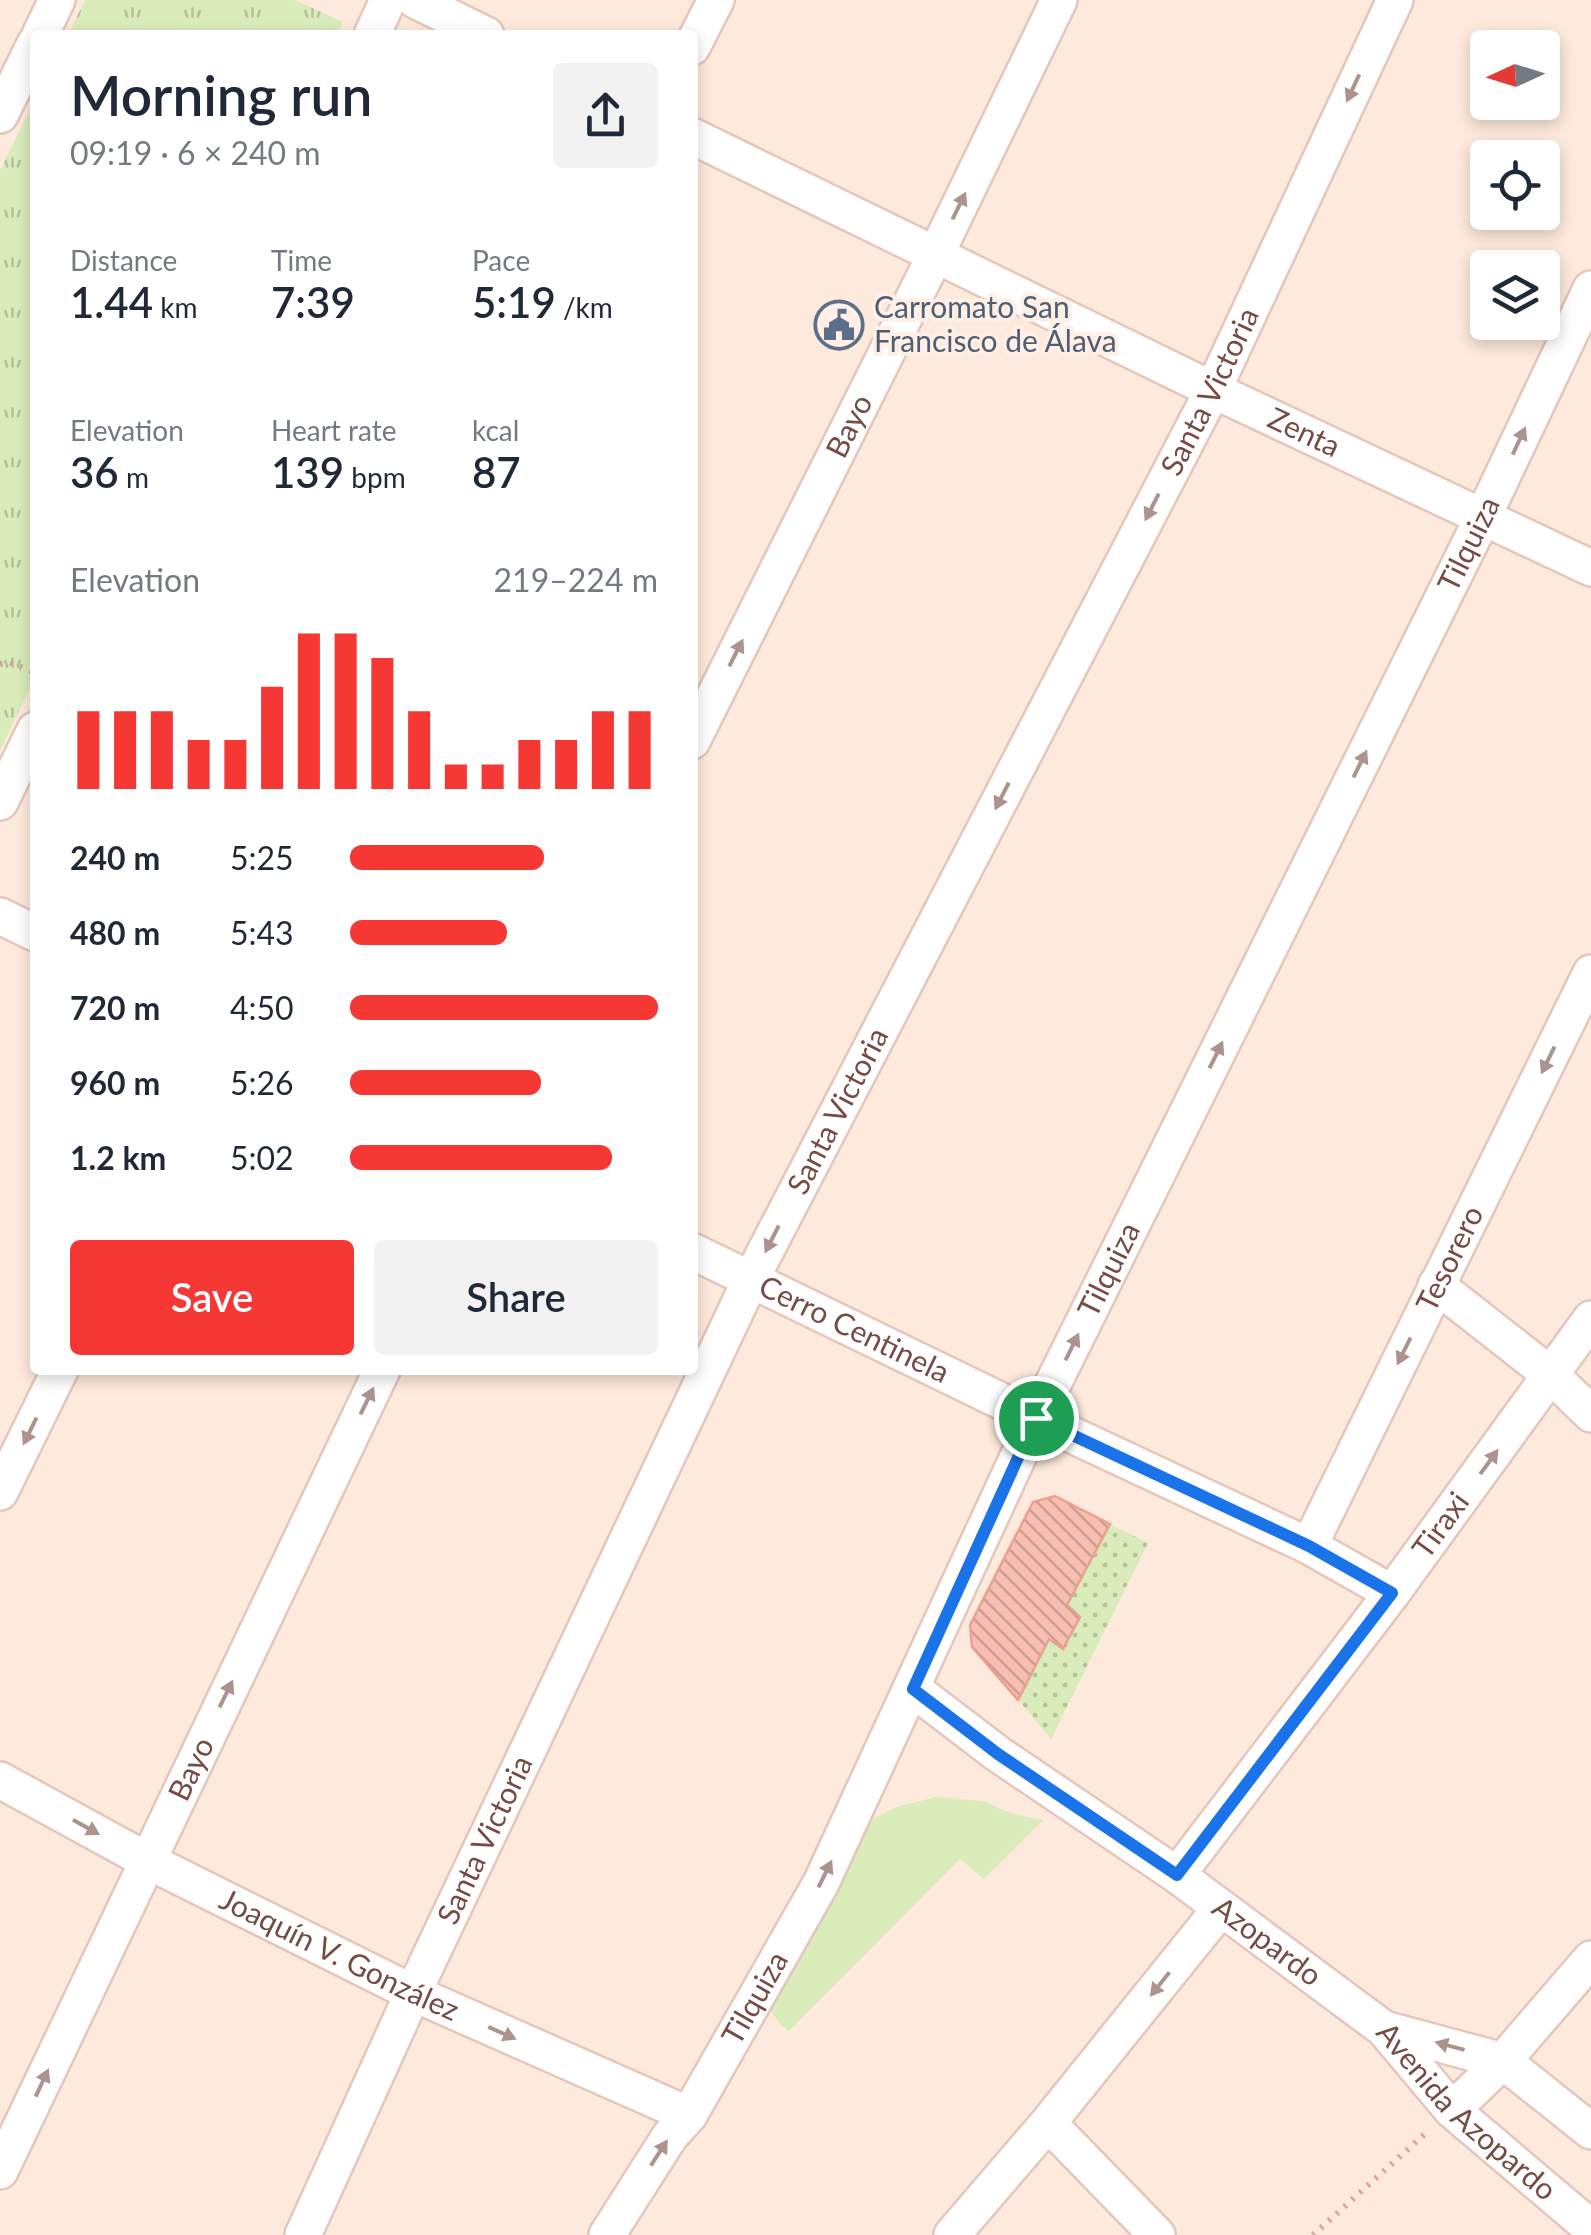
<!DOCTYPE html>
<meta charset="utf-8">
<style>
body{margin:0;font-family:Lato,sans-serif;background:#f2f2f3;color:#1f2937;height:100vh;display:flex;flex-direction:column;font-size:38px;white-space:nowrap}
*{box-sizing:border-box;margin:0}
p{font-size:32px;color:#747a83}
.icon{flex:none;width:55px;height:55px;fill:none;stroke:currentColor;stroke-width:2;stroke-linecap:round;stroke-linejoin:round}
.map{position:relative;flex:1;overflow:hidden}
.details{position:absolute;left:30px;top:30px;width:668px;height:1345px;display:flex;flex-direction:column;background:#fff;border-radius:10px;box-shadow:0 5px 15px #0003}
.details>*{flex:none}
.needle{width:65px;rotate:266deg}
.buttons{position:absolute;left:1470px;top:30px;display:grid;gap:20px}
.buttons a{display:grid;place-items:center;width:90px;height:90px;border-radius:10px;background:#fff;box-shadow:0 5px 15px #0003;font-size:50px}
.pin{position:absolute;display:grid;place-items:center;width:85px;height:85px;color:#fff;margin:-42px;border:5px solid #fff;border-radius:50%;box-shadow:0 2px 10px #0007}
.round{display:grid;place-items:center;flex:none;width:105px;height:105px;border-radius:10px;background:#f2f2f3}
.summary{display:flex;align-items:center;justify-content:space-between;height:170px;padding:0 40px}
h1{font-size:55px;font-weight:600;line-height:75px}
.stats{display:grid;grid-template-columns:repeat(3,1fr);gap:15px;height:170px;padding:10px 40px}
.stats div{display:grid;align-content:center}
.stats b{font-size:42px;font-weight:600}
.stats small{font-size:28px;font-weight:400}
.stats p{font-size:28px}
.chart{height:280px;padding:20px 40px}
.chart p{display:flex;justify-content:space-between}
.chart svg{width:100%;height:180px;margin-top:10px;stroke:#f53834;stroke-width:6}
.cta{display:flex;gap:20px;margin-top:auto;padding:20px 40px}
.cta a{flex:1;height:115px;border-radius:10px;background:#f53834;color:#fff;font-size:40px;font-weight:600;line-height:115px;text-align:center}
.cta a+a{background:#f2f2f3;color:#1f2937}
ul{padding:0 40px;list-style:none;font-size:32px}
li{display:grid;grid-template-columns:160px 120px 1fr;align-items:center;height:75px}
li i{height:25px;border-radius:12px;background:#f53834}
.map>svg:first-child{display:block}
</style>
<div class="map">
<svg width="1591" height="2235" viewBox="0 0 1591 2235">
<defs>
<pattern id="park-tufts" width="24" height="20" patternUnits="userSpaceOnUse" patternTransform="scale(2.5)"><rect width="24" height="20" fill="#d9ecba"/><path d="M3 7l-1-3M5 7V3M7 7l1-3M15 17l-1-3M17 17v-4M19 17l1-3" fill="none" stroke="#b5c199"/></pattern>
<pattern id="garden-dots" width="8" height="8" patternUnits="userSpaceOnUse" patternTransform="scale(2.5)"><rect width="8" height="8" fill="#d9ecba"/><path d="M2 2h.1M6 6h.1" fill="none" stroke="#b5c199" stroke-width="1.8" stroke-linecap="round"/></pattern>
<pattern id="building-back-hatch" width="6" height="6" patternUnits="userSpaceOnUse" patternTransform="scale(2.5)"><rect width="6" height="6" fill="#f6bfb1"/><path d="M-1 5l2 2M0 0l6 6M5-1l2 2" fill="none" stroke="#cc9d92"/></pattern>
</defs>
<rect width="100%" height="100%" fill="#feeadc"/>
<path fill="#d9ecba" d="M936,1797L983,1801L1013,1814L1043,1820L984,1879L960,1859L789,2031L781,2025L760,1997L867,1822L896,1807Z"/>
<path fill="url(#park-tufts)" d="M85,0H295L343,22L337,35H68Z
M35,100V677L0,751V170Z"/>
<path fill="url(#garden-dots)" d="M1110,1524L1148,1543L1051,1739L1018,1700L1049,1639L1064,1648L1080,1617L1067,1605Z"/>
<path fill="url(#building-back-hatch)" stroke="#eaa090" stroke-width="2.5" d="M1055,1496L1110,1524L1067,1605L1080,1617L1063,1649L1049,1639L1018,1700L972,1647L970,1625L1033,1502Z"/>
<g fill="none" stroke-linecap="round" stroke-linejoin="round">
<g stroke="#e5c6bb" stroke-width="40">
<g id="minor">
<path d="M415,0L486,35"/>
<path d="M40,35L57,0"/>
<path d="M372,35L388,0"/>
<path d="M692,47L716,0"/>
<path d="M0,115L35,44"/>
<path id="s1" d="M692,136L1213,390L1591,568"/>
<path id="s2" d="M692,741L936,254L1059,0"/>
<path d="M0,802L35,730"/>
<path d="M0,916L35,933"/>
<path id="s3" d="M692,1251L1036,1418L1309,1546L1392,1593"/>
<path d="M1436,1285L1552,1376L1591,1414"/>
<path d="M0,1492L60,1370"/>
<path id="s4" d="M1309,1546L1591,973"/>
<path id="s5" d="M913,1689L998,1754L1177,1875L1384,2029L1452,2110L1591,2228"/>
<path id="s6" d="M0,1780L146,1860L413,1993L689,2115"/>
<path id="s7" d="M1177,1875L1392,1593L1591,1319"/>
<path d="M1384,2029L1503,2061L1591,2131"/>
<path d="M1452,2110L1503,2061L1591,1959"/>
<path d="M1048,2123L1157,2235"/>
<path id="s8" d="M0,2171L382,1370"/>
<path id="s9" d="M303,2235L413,1993L751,1279L1213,390L1395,0"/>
<path id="s10" d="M607,2235L670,2136L689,2115L821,1883L1036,1418L1483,517L1591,289"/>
<path d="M952,2235L1048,2123L1221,1908"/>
</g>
</g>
<path stroke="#dba295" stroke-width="6" stroke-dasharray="2.5 8" stroke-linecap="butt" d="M0,664L9,662L35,673
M1313,2235L1427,2132"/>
<use href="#minor" stroke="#fff" stroke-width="35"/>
</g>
<defs><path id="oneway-solid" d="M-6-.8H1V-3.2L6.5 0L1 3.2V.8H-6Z" transform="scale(2.5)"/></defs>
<g fill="#ac938e">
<use href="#oneway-solid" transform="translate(1353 88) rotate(115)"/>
<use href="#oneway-solid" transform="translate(959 206) rotate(-64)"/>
<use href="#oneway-solid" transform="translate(1519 441) rotate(-65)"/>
<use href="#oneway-solid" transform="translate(1152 507) rotate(117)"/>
<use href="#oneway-solid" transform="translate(736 653) rotate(-63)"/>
<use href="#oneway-solid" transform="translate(1360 764) rotate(-64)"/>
<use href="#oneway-solid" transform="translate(1002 796) rotate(117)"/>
<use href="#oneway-solid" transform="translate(1216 1055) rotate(-64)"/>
<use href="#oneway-solid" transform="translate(1548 1060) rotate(116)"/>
<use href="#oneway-solid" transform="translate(772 1239) rotate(117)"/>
<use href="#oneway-solid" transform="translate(1072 1347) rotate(-64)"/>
<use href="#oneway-solid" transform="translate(1404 1351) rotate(116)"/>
<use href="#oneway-solid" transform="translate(367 1401) rotate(-64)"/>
<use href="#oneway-solid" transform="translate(30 1431) rotate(116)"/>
<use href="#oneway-solid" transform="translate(1489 1462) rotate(-54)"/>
<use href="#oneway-solid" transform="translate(226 1694) rotate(-64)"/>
<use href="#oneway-solid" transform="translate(86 1827) rotate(29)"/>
<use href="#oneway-solid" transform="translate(825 1874) rotate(-64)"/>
<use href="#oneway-solid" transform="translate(1160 1984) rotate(129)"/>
<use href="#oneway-solid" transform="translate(502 2033) rotate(24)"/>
<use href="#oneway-solid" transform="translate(1450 2046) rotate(-165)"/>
<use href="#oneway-solid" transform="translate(42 2083) rotate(-65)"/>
<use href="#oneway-solid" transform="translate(659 2153) rotate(-57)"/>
</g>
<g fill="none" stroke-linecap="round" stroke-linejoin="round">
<g stroke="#fff" stroke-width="20">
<path id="route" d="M1036,1418L1309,1546L1392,1593L1177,1875L998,1754L913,1689Z"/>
</g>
<use href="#route" stroke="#1a73e8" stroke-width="12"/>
</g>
<defs>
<g id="civic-ring" transform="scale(2.5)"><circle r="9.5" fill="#ffefe5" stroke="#5c6f8a" stroke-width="1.5"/><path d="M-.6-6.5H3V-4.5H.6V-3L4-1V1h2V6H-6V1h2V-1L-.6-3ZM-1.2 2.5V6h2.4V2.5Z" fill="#5c6f8a"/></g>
</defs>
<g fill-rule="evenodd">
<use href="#civic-ring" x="839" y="325"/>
</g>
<g text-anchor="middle" stroke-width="8" stroke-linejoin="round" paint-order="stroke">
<g font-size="30" fill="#4e5e75" stroke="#ffefe5" text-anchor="start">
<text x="874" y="318">Carromato San<tspan x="874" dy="34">Francisco de Álava</tspan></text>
</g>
<g font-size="30" fill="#754b43" stroke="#ffefe5">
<text dy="10" stroke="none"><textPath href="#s9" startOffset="2055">Santa Victoria</textPath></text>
<text dy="10" stroke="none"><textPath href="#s2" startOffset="352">Bayo</textPath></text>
<text dy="10" stroke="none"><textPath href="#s1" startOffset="680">Zenta</textPath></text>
<text dy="10" stroke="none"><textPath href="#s10" startOffset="1900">Tilquiza</textPath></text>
<text dy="10" stroke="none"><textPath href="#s9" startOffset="1245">Santa Victoria</textPath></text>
<text dy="10" stroke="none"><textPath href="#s4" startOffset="320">Tesorero</textPath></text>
<text dy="10" stroke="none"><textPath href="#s10" startOffset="1090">Tilquiza</textPath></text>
<text dy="10" stroke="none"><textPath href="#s3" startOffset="180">Cerro Centinela</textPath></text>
<text dy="10" stroke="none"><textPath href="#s7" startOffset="438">Tiraxi</textPath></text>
<text dy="10" stroke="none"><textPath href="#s8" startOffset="445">Bayo</textPath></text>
<text dy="10" stroke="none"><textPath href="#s9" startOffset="435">Santa Victoria</textPath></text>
<text dy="10" stroke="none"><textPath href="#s5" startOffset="435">Azopardo</textPath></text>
<text dy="10" stroke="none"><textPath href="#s6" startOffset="382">Joaquín V. González</textPath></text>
<text dy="10" stroke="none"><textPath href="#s10" startOffset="280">Tilquiza</textPath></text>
<text dy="10" stroke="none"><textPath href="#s5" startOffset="698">Avenida Azopardo</textPath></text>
</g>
</g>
</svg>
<div class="buttons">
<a><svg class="needle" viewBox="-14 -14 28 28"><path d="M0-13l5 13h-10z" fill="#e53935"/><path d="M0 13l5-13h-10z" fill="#747a83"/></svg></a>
<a><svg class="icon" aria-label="locate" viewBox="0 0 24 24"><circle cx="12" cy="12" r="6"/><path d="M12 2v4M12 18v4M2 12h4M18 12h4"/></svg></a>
<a><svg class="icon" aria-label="layers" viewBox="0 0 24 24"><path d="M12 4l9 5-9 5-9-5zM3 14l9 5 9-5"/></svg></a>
</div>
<div class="pin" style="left:1036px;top:1418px;background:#1e9e55"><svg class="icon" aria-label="arrive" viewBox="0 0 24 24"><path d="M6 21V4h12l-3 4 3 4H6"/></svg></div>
<section class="details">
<div class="summary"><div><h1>Morning run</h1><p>09:19 · 6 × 240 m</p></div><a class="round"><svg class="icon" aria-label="share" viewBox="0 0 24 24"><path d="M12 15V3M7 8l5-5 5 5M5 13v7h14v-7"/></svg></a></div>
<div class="stats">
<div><p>Distance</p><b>1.44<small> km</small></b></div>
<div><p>Time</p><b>7:39</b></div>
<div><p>Pace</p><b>5:19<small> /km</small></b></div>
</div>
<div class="stats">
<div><p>Elevation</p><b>36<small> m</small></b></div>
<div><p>Heart rate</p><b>139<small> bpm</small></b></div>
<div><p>kcal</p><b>87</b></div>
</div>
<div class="chart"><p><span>Elevation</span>219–224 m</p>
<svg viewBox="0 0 160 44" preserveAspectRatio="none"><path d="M5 44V25M15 44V25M25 44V25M35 44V32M45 44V32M55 44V19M65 44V6M75 44V6M85 44V12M95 44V25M105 44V38M115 44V38M125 44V32M135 44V32M145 44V25M155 44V25"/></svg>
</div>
<ul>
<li><b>240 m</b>5:25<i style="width:63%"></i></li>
<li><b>480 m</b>5:43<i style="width:51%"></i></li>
<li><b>720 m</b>4:50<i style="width:100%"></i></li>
<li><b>960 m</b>5:26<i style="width:62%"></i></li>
<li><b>1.2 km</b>5:02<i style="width:85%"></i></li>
</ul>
<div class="cta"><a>Save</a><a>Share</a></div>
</section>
</div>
